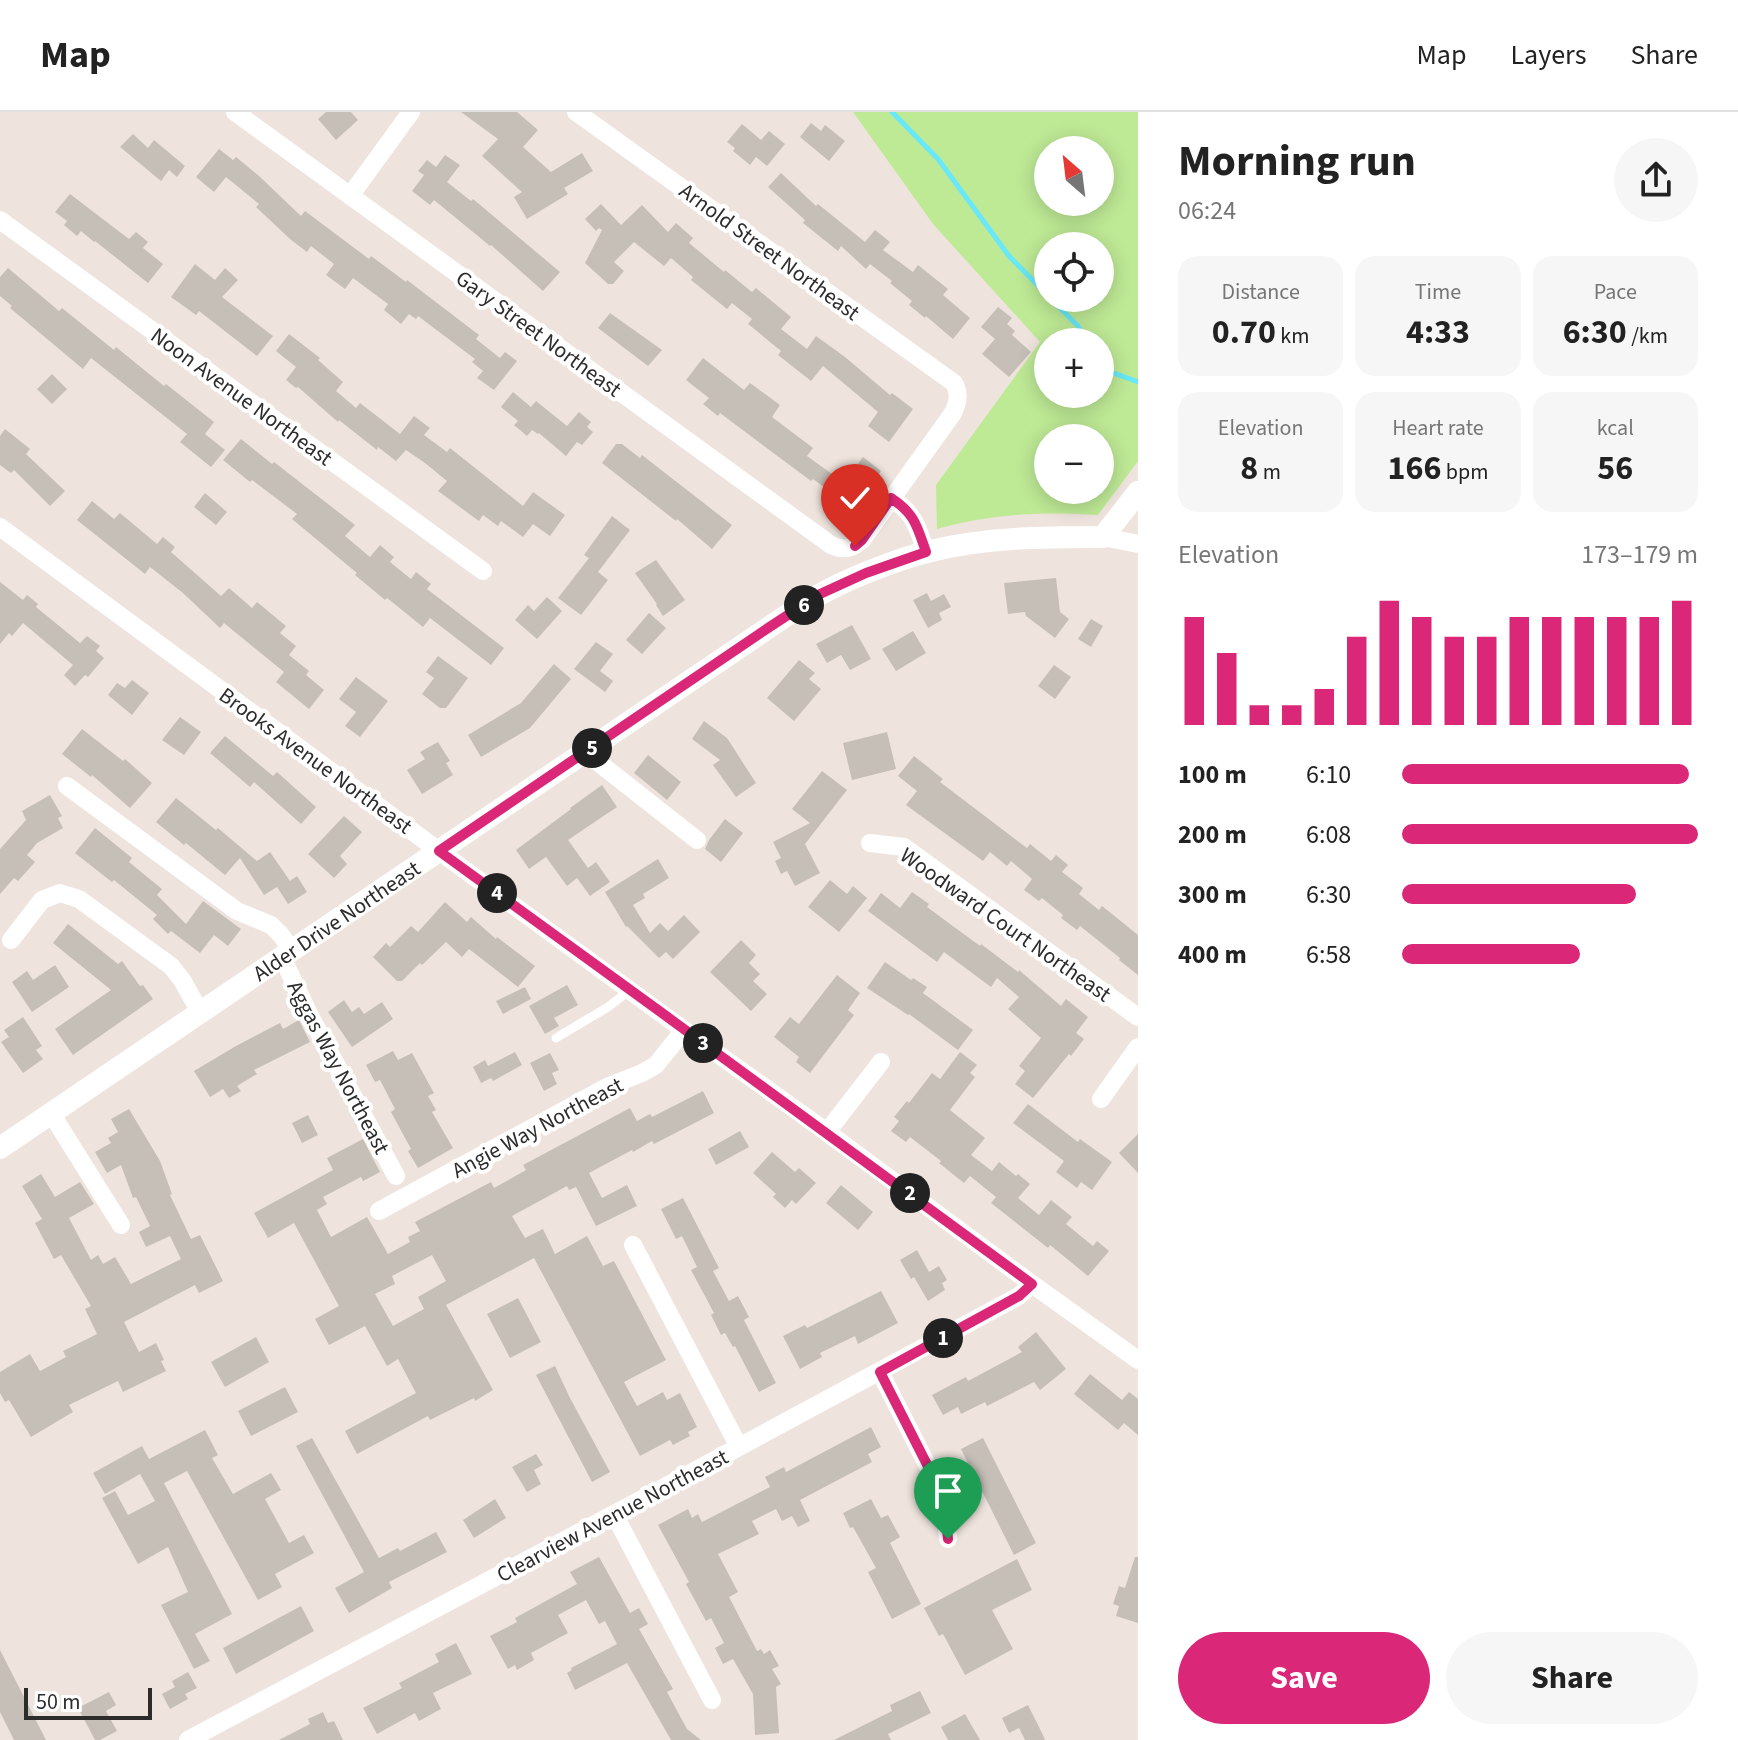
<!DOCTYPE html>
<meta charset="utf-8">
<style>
body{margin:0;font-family:"Source Sans 3",sans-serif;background:#f6f6f6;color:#222;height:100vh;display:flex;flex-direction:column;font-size:30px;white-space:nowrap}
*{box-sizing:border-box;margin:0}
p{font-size:26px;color:#767676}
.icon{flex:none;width:44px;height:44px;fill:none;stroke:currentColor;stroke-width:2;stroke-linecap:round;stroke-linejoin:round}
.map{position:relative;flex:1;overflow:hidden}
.drawer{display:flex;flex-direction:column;background:#fff;width:600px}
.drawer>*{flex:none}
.needle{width:52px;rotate:332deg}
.tools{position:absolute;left:1034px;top:24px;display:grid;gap:16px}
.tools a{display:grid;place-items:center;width:80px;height:80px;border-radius:50%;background:#fff;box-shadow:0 4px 20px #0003;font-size:40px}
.scale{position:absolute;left:24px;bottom:20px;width:128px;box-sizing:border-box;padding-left:8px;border:4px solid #2c2c2c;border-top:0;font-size:22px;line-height:28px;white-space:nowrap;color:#2c2c2c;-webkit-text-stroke:6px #fff;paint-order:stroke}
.pin{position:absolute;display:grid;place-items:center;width:68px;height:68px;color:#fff;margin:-82px -34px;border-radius:50% 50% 50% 0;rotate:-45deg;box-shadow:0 0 8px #0007}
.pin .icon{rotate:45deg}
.km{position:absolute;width:40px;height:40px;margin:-20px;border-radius:50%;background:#222;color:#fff;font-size:22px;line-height:40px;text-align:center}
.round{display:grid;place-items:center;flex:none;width:84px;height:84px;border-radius:42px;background:#f6f6f6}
.summary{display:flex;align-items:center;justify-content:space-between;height:136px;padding:0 40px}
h1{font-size:44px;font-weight:700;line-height:60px}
.metrics{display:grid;grid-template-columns:repeat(3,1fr);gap:12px;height:136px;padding:8px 40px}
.metrics div{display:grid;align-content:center;border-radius:20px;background:#f6f6f6;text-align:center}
.metrics b{font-size:34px;font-weight:700}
.metrics small{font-size:22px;font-weight:400}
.metrics p{font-size:22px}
.chart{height:224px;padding:16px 40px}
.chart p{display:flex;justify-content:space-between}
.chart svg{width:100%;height:144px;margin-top:8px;stroke:#db2777;stroke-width:6}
.button{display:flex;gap:16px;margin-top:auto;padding:16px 40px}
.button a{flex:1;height:92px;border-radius:48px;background:#db2777;color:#fff;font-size:32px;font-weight:700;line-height:92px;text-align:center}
.button a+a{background:#f6f6f6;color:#222}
ul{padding:0 40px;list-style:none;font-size:26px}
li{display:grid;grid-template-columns:128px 96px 1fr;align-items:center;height:60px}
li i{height:20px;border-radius:10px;background:#db2777}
header{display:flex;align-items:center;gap:48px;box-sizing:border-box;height:112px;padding:0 40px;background:#fff;border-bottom:2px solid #e0e0e0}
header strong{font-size:38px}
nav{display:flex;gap:44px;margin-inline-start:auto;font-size:28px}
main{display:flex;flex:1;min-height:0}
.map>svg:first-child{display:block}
</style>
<header>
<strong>Map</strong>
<nav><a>Map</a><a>Layers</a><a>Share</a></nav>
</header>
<main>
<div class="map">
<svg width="1138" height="1628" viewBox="0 0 1138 1628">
<rect width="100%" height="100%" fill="#eee4dd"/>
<path fill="#bee995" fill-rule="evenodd" d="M853,0H1138V349L1098,403C1043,399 990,402 937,417L936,373L1040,230L933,112ZM1048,38H1100V90H1048ZM1048,134H1100V186H1048ZM1048,230H1100V282H1048ZM1048,326H1100V378H1048Z"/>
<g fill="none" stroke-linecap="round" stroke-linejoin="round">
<path stroke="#68e8f8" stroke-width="5" d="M892,0L938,47L1009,144L1048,184
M1050,186L1078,214L1088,230
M1100,248L1108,259L1138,270"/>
</g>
<path fill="#c6bfb8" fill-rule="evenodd" d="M326,0H351L358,8L336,28L318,7Z
M461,0H517L538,18L523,35L551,60L582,41L593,59L564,76L568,82L527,107L514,85L522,80L482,44L498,27Z
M811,11L821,19L825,13L845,29L829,49L800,25Z
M742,12L761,28L769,19L785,32L767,54L756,45L750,53L733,39L735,36L727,30Z
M133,22L148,36L154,28L185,54L177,65L169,58L161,69L120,35Z
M219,37L233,48L236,45L259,64L301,104L305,99L369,147L371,144L406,170L407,168L479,223L476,227L500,246L505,240L517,249L494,278L477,266L483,259L472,250L475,247L418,204L416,207L409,202L401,212L384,198L388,192L353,166L345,177L326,163L334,152L311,134L307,140L290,127L256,95L259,92L226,65L214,80L196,65Z
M445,43L460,53L447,70L471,89L473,87L560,160L543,179L491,133L490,134L434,88L430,93L412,79L424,63L418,59L427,48L436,55Z
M781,61L816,94L818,92L865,130L875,118L890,130L883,138L913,160L918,153L948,177L943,183L970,206L953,227L926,204L925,206L909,193L912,189L890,171L892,169L870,152L866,157L841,134L838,139L803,111L805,108L768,75Z
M70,82L129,127L136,120L148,130L143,136L163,152L148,171L95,129L94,130L81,119L77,124L64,113L67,109L55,100Z
M601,92L621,113L642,93L668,120L676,111L693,126L689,131L724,160L725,158L752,180L756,176L791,205L781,217L807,237L816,224L845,245L890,283L892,281L913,297L889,330L868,314L878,300L823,254L811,269L778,243L781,239L748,212L752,207L732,191L727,197L691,168L693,165L671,146L664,154L634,130L614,150L624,159L613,172H608L585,151L602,118L599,116L596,119L585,107Z
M195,152L215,168L225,156L238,168L222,185L273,224L257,244L199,199L196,203L171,185Z
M8,156L59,199L62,196L114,238L116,235L164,274L166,272L214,310L205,322L225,338L211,355L180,330L187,322L91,246L83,257L10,196L12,194L0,184V165Z
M998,195L1012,206L1007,212L1015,219L1012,223L1031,240L1009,265L982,242L995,227L981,215Z
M610,201L662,238L648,254L598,216Z
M289,222L320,246L318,248L343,270L336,279L356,296L360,291L400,322L414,304L430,316L424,323L447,340L450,336L523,394L533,380L565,403L550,424L533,412L523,425L501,409L498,414L483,403L479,409L438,379L447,369L425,351L406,338L396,349L378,335L377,338L339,308L338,310L298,275L296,276L286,268L296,255L276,239Z
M703,246L744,278L750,271L780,293L772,305L813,336L807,344L836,365L843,355L851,361L863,345L881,359L854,397L813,367L811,369L720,301L718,304L703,292L709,286L686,268Z
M52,262L67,277L52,292L37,277Z
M513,280L531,295L536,289L567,314L579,300L591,310L587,315L593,320L582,333L577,330L566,344L539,321L538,322L532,318L527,324L514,313L518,309L501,295Z
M5,317L30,337L26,342L65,379L50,394L14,358L11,361L0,353V324Z
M241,327L272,352L274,350L355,413L345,424L370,445L380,433L394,445L390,450L411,467L416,460L431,472L427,477L504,536L491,553L430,506L423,515L387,486L385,488L355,463L357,461L292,407L297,402L252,368L250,370L223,348Z
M616,332H622L640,346L642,343L732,413L712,437L677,407L676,409L602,351Z
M205,381L227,400L216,413L194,395Z
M92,389L114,407L120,401L157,432L163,425L175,435L171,440L221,484L229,476L252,496L257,490L286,514L280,521L296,534L289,543L309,559L306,563L324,578L309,597L276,570L284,560L224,511L220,516L183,481L150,455L145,462L77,408Z
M612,404L630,418L598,460L608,468L581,503L558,486L589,446L584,443Z
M656,448L685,488L663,504L656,493L657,492L635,461Z
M1056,466L1060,500L1069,507L1055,526L1026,504L1025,500L1008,502L1004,471Z
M0,470L23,488L27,483L38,492L36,495L80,531L87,524L100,534L96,539L104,546L88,565L85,563L75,574L64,563L73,553L23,511L12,524L9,521L0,532Z
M927,481L931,489L944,482L951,495L939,501L942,508L928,516L913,488Z
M547,485L562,499L537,527L515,508L528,493L534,499Z
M649,501L666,516L642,542L626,528Z
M1091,507L1103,514L1091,535L1078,527Z
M852,513L871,547L850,558L841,543L827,551L816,532Z
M913,519L926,541L896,559L882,537Z
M596,530L613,542L600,559L613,569L605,580L574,557Z
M438,544L468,566L446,596H440L422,582L434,566L426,560Z
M799,548L815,561L809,567L821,577L794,609L767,586Z
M554,552L571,567L530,616L481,645L468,623L521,591Z
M1054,553L1071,565L1055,587L1038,574Z
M356,565L388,589L360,625L345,614L356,600L339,587Z
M132,568L149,581L132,603L108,583L117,571L125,576Z
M180,605L201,620L184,643L162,628Z
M704,609L727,626L756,671L736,685L713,653L720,648L692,627Z
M82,617L123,649L125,647L152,671L130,696L92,663L91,665L62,642Z
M887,620L896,657L852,668L843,631Z
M225,624L273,664L277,660L316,695L301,712L254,670L250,675L210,641Z
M438,630L450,649L446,651L453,663L422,682L407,658L425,647L420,640Z
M648,643L681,670L667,688L634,661Z
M914,644L943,667L940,670L1027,736L1030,732L1051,749L1056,743L1068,753L1062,760L1083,776L1079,782L1099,798L1102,794L1138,823V863L1119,848L1120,846L1080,814L1077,818L1061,806L1063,803L1042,786L1039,789L1024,778L1032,767L1011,749L1007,754L990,740L983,749L906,693L917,679L898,664Z
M822,659L847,678L805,732L820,761L795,774L787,759L781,762L775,749L781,746L773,730L810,711L792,697Z
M602,673L617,695L568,728L588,756L596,750L610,770L590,784L577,766L567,774L546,745L529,757L516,738L571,697L570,696Z
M50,683L62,704L58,706L63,716L37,731L27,743L35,750L18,769L14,766L0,782V737L26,708L22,699Z
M176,686L216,718L218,716L257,749L270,740L290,769L297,764L307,780L288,792L277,775L264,783L240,746L225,763L186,731L184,733L156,710Z
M344,704L362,720L340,744L347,752L334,766L308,742Z
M725,707L743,721L721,750L705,737L709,728Z
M95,716L132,746L129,750L162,777L157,783L186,812L203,789L241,817L228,834L214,823L200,841L171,819L168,822L153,807L157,803L114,768L112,770L75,741Z
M658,747L669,766L643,782L645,786L633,793L650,821L660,811L668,819L684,803L700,820L673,847L666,840L659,846L627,814L626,815L605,780Z
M830,768L847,782L853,774L867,786L839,820L808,795Z
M912,780L929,792L927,795L980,834L981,832L1018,860L1019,858L1061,894L1066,887L1088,905L1076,921L1084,927L1071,944L1069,942L1033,986L1015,972L1025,959L1019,954L1041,926L1008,897L1019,885L997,866L991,875L944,840L937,850L868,799L881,781L900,796Z
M445,790L467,810L471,805L496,827L497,825L535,854L518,875L469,837L462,845L446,830L422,853L420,851L402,869H397L373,845L386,831L390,835L411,814L418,820Z
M68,812L118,852L122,849L140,874L143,873L153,887L73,943L55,917L111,878L53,831Z
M741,828L756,843L749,851L760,862L753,869L767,882L751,899L710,860Z
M885,850L911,868L913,866L927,875L923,881L973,918L958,938L909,902L908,903L867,876Z
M55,853L69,875L32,900L12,870L27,859L33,868Z
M837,863L860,881L848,898L854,903L810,961L796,950L799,945L774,925L790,905L799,912Z
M567,873L578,893L554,906L559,914L545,922L529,894Z
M525,875L531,887L503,902L496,889Z
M344,888L352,900L359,895L364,902L382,890L393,907L352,935L328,900Z
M23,905L42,934L36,938L43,947L23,961L1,930L9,925L4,918Z
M299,908L310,930L254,958L257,962L237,974L241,979L229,986L223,977L210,985L194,959L236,934L280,911L283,917Z
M393,939L398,948L412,941L434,981L428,984L436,998L432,1000L453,1036L418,1056L408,1039L411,1037L391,1000L395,997L380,968L375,970L366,953Z
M515,940L522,953L493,969L491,966L481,971L473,955L485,948L488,954Z
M960,940L977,953L970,961L975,965L950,998L985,1026L971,1043L992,1059L999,1050L1016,1064L1018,1062L1030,1072L1018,1086L1039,1103L1051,1088L1072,1105L1066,1112L1093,1134L1097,1129L1109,1139L1088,1164L1050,1133L1048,1136L991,1091L996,1085L970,1064L964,1071L939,1051L941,1049L910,1025L906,1030L891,1019L899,1009L894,1005L907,989L909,991L932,961L940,967Z
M550,941L559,958L552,961L557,972L544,979L530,951Z
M703,979L714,1001L654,1032L652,1029L633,1040L632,1038L589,1061L602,1086L627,1073L637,1094L596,1114L576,1075L569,1078L567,1074L512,1104L525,1126L543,1117L555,1142L587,1124L603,1154L614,1149L666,1248L624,1270L637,1294L663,1280L667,1288L680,1281L697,1315L688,1320L690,1324L673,1333L670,1328L640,1344L534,1146L446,1193L493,1278L475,1289L474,1286L430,1308L428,1304L357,1342L345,1319L416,1281L398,1247L387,1254L365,1214L329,1233L315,1207L339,1194L294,1111L268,1126L254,1101L333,1058L327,1046L363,1027L380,1060L363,1069L361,1065L323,1085L327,1092L317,1098L331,1125L367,1105L388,1142L410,1130L408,1125L420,1119L415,1110L491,1070L494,1076L526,1058L523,1053L630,996L637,1009L650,1002L652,1005ZM432,1143L446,1169L418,1185L424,1197L393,1214L375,1182L395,1172L392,1164Z
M1028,992L1078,1030L1080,1027L1112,1050L1092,1078L1081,1070L1077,1076L1056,1060L1064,1049L1013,1011Z
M129,997L160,1049L172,1082L170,1083L191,1127L200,1123L223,1169L199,1181L195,1173L124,1210L139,1240L156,1231L164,1248L161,1249L166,1259L123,1280L118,1269L69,1293L73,1300L31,1325L9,1288L5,1290L0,1281V1260L30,1242L40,1259L66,1245L63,1239L97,1222L85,1197L91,1194L61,1143L54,1147L35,1111L42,1107L22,1074L41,1062L55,1085L80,1070L94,1092L69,1106L91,1148L98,1143L103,1152L115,1145L131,1172L181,1147L170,1124L146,1135L139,1120L150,1114L136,1085L133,1086L121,1053L107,1061L95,1040L111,1031L108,1026L118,1020L111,1007Z
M308,1003L318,1023L302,1031L292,1011Z
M740,1019L749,1035L716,1053L708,1037Z
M1138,1022V1061L1119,1041Z
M772,1040L795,1060L799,1056L816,1071L796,1092L792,1088L785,1096L773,1085L776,1082L753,1061Z
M841,1073L873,1100L858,1118L826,1091Z
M683,1086L719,1156L713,1159L729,1189L738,1184L749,1205L744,1208L776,1271L759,1280L735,1234L733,1235L725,1221L721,1223L711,1203L714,1201L691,1158L697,1155L682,1124L676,1127L661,1097Z
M917,1138L929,1160L939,1154L947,1168L942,1171L945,1178L928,1189L914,1165L911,1167L900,1148Z
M881,1179L898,1211L858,1232L855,1224L820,1241L822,1245L800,1257L783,1224L805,1213L807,1216Z
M518,1186L541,1230L510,1246L487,1202Z
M1036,1220L1066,1257L1040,1278L1034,1270L987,1294L985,1290L961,1302L958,1295L943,1303L932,1283L966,1265L968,1269L1022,1240L1018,1235Z
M256,1225L269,1250L225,1275L211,1250Z
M555,1254L570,1286L610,1360L592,1370L536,1263Z
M1090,1262L1122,1288L1129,1280L1138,1287V1323L1124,1311L1118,1318L1074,1282Z
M285,1275L298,1300L251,1324L238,1299Z
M871,1315L881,1335L868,1342L872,1350L800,1388L810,1409L798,1415L792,1404L782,1409L776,1397L752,1409L759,1422L718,1442L738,1480L729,1485L757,1539L761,1537L764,1542L770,1538L779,1554L772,1557L781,1572L776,1575L779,1621L755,1623L753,1582L733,1547L723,1552L715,1536L724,1531L711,1506L706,1509L686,1472L689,1470L658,1413L688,1397L692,1406L698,1402L702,1410L770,1375L765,1365L784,1355L786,1360Z
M205,1318L218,1343L212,1346L233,1382L271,1361L281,1378L265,1387L289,1431L304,1423L314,1441L275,1462L282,1475L258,1488L187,1359L164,1371L232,1502L195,1522L210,1549L194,1557L161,1493L188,1480L168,1435L138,1452L102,1386L115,1379L128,1403L155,1389L140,1362L105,1382L93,1361L142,1334L149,1347Z
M312,1326L379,1446L398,1436L400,1439L436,1420L447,1440L389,1470L392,1476L349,1501L335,1476L364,1460L296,1334Z
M983,1326L1036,1431L1014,1443L961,1337Z
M536,1342L543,1353L534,1358L541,1372L527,1380L512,1355Z
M495,1387L506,1406L474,1426L463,1408Z
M871,1387L881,1406L888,1403L900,1425L890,1431L921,1492L892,1507L868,1460L876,1456L853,1415L850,1416L843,1401Z
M599,1445L630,1501L639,1496L648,1512L639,1517L673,1577L667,1580L687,1617L701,1628H671L627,1551L575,1578L567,1561L572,1558L571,1556L617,1532L605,1509L599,1512L586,1488L558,1503L568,1521L531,1541L534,1548L517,1558L515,1553L508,1557L490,1524L517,1510L515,1506L577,1472L570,1460Z
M1135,1445H1138V1511L1116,1504L1119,1494L1113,1492L1119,1474L1125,1476Z
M1017,1447L1032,1478L992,1498L1013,1537L965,1563L943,1522L939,1524L924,1496Z
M301,1494L314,1519L236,1562L223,1536Z
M456,1531L472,1562L433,1581L441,1597L419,1609L415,1601L377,1622L363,1596L402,1576L399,1571L439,1550L435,1542Z
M0,1538L46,1628H14L0,1600Z
M188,1560L197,1576L185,1582L188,1587L170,1597L162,1582L175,1575L172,1569Z
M920,1579L931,1601L888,1622L891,1628H834L892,1599L890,1593Z
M109,1580L116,1593L106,1599L117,1619L100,1628H95L78,1596Z
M1028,1593L1041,1619L1045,1628H1025L1019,1616L1009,1621L1002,1606Z
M323,1600L328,1611L334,1609L343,1628H279L310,1612L308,1607Z
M965,1602L980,1628H948L941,1615Z"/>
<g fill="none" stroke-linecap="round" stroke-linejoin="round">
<path stroke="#fff" stroke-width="9" d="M556,926L608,895L630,878"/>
<path stroke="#fff" stroke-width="18" d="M235,0L831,433C843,439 852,437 862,428L953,301C958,290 960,282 954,271L576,0
M350,84L411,0
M0,108L483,459
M891,386C915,402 917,414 926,440
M0,415L439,739L684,918L827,1020L1032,1172L1138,1248
M1103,425L1138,432
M585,640L697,728
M67,674L237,799L271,813L281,823L292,839
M870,731L904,735L1138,905
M11,828L42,788L60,781L79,787L171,854L182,868L200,900
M282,845L309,902L396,1064
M1101,987L1138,935
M51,1001L121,1113
M827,1020L881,950
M379,1099L609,974L642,961L656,953L684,918
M633,1133L739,1335
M880,1260L944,1386L948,1427
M614,1402L712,1588
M188,1628L648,1384L1019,1184L1032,1172"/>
<path stroke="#fff" stroke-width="22" id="s1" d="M0,1036L768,516C785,505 801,493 819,483C847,467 895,448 927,440C984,425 1044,425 1103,425L1138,380"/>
</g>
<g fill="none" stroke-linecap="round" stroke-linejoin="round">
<g stroke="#fff" stroke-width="16">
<path id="route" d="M855,434L862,428L891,386C915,402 917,414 926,440L866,461L820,482L768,516L439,739C637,883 835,1026 1032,1172L1019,1184L880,1260L944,1386L948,1427"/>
</g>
<use href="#route" stroke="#db2777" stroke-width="10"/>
</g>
<g text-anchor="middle" stroke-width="8" stroke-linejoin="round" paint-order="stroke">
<g font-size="22" fill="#2c2c2c" stroke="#fff">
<text transform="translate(770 139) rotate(36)" y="8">Arnold Street Northeast</text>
<text transform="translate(539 221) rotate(36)" y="8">Gary Street Northeast</text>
<text transform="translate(242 284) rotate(36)" y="8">Noon Avenue Northeast</text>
<text transform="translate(316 648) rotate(36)" y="8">Brooks Avenue Northeast</text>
<text dy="8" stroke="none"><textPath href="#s1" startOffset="406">Alder Drive Northeast</textPath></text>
<text transform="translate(1006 812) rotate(35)" y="8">Woodward Court Northeast</text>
<text transform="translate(339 955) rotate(62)" y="8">Aggas Way Northeast</text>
<text transform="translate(537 1015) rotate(-28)" y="8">Angie Way Northeast</text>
<text transform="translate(612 1403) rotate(-28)" y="8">Clearview Avenue Northeast</text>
</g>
</g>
</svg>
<div class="tools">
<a><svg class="needle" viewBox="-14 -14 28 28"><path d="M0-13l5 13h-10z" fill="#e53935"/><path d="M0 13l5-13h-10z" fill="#767676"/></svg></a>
<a><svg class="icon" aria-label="locate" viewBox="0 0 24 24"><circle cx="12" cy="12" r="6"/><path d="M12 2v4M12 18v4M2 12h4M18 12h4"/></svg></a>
<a>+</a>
<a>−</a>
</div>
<div class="scale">50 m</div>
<div class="pin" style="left:948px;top:1427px;background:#1e9e55"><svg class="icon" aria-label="arrive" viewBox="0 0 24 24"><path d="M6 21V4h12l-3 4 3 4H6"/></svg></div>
<div class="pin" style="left:855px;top:434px;background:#d93025"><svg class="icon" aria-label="check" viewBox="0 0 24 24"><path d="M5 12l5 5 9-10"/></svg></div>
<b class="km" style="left:943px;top:1226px">1</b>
<b class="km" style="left:910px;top:1081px">2</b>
<b class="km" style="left:703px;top:931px">3</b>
<b class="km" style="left:497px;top:781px">4</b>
<b class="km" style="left:592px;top:636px">5</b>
<b class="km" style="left:804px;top:493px">6</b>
</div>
<section class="drawer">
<div class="summary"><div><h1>Morning run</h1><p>06:24</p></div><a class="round"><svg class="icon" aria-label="share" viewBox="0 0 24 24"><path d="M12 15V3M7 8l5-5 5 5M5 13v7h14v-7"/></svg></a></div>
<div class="metrics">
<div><p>Distance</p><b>0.70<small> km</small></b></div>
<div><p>Time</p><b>4:33</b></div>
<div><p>Pace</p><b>6:30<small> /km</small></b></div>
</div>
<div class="metrics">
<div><p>Elevation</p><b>8<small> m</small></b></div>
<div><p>Heart rate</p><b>166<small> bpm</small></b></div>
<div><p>kcal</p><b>56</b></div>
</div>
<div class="chart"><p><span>Elevation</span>173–179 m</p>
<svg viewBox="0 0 160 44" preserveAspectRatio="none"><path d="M5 44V11M15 44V22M25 44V38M35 44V38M45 44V33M55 44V17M65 44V6M75 44V11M85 44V17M95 44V17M105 44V11M115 44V11M125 44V11M135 44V11M145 44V11M155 44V6"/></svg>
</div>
<ul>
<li><b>100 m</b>6:10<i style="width:97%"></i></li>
<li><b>200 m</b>6:08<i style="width:100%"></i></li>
<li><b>300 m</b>6:30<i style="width:79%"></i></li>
<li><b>400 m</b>6:58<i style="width:60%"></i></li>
</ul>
<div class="button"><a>Save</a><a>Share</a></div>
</section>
</main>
